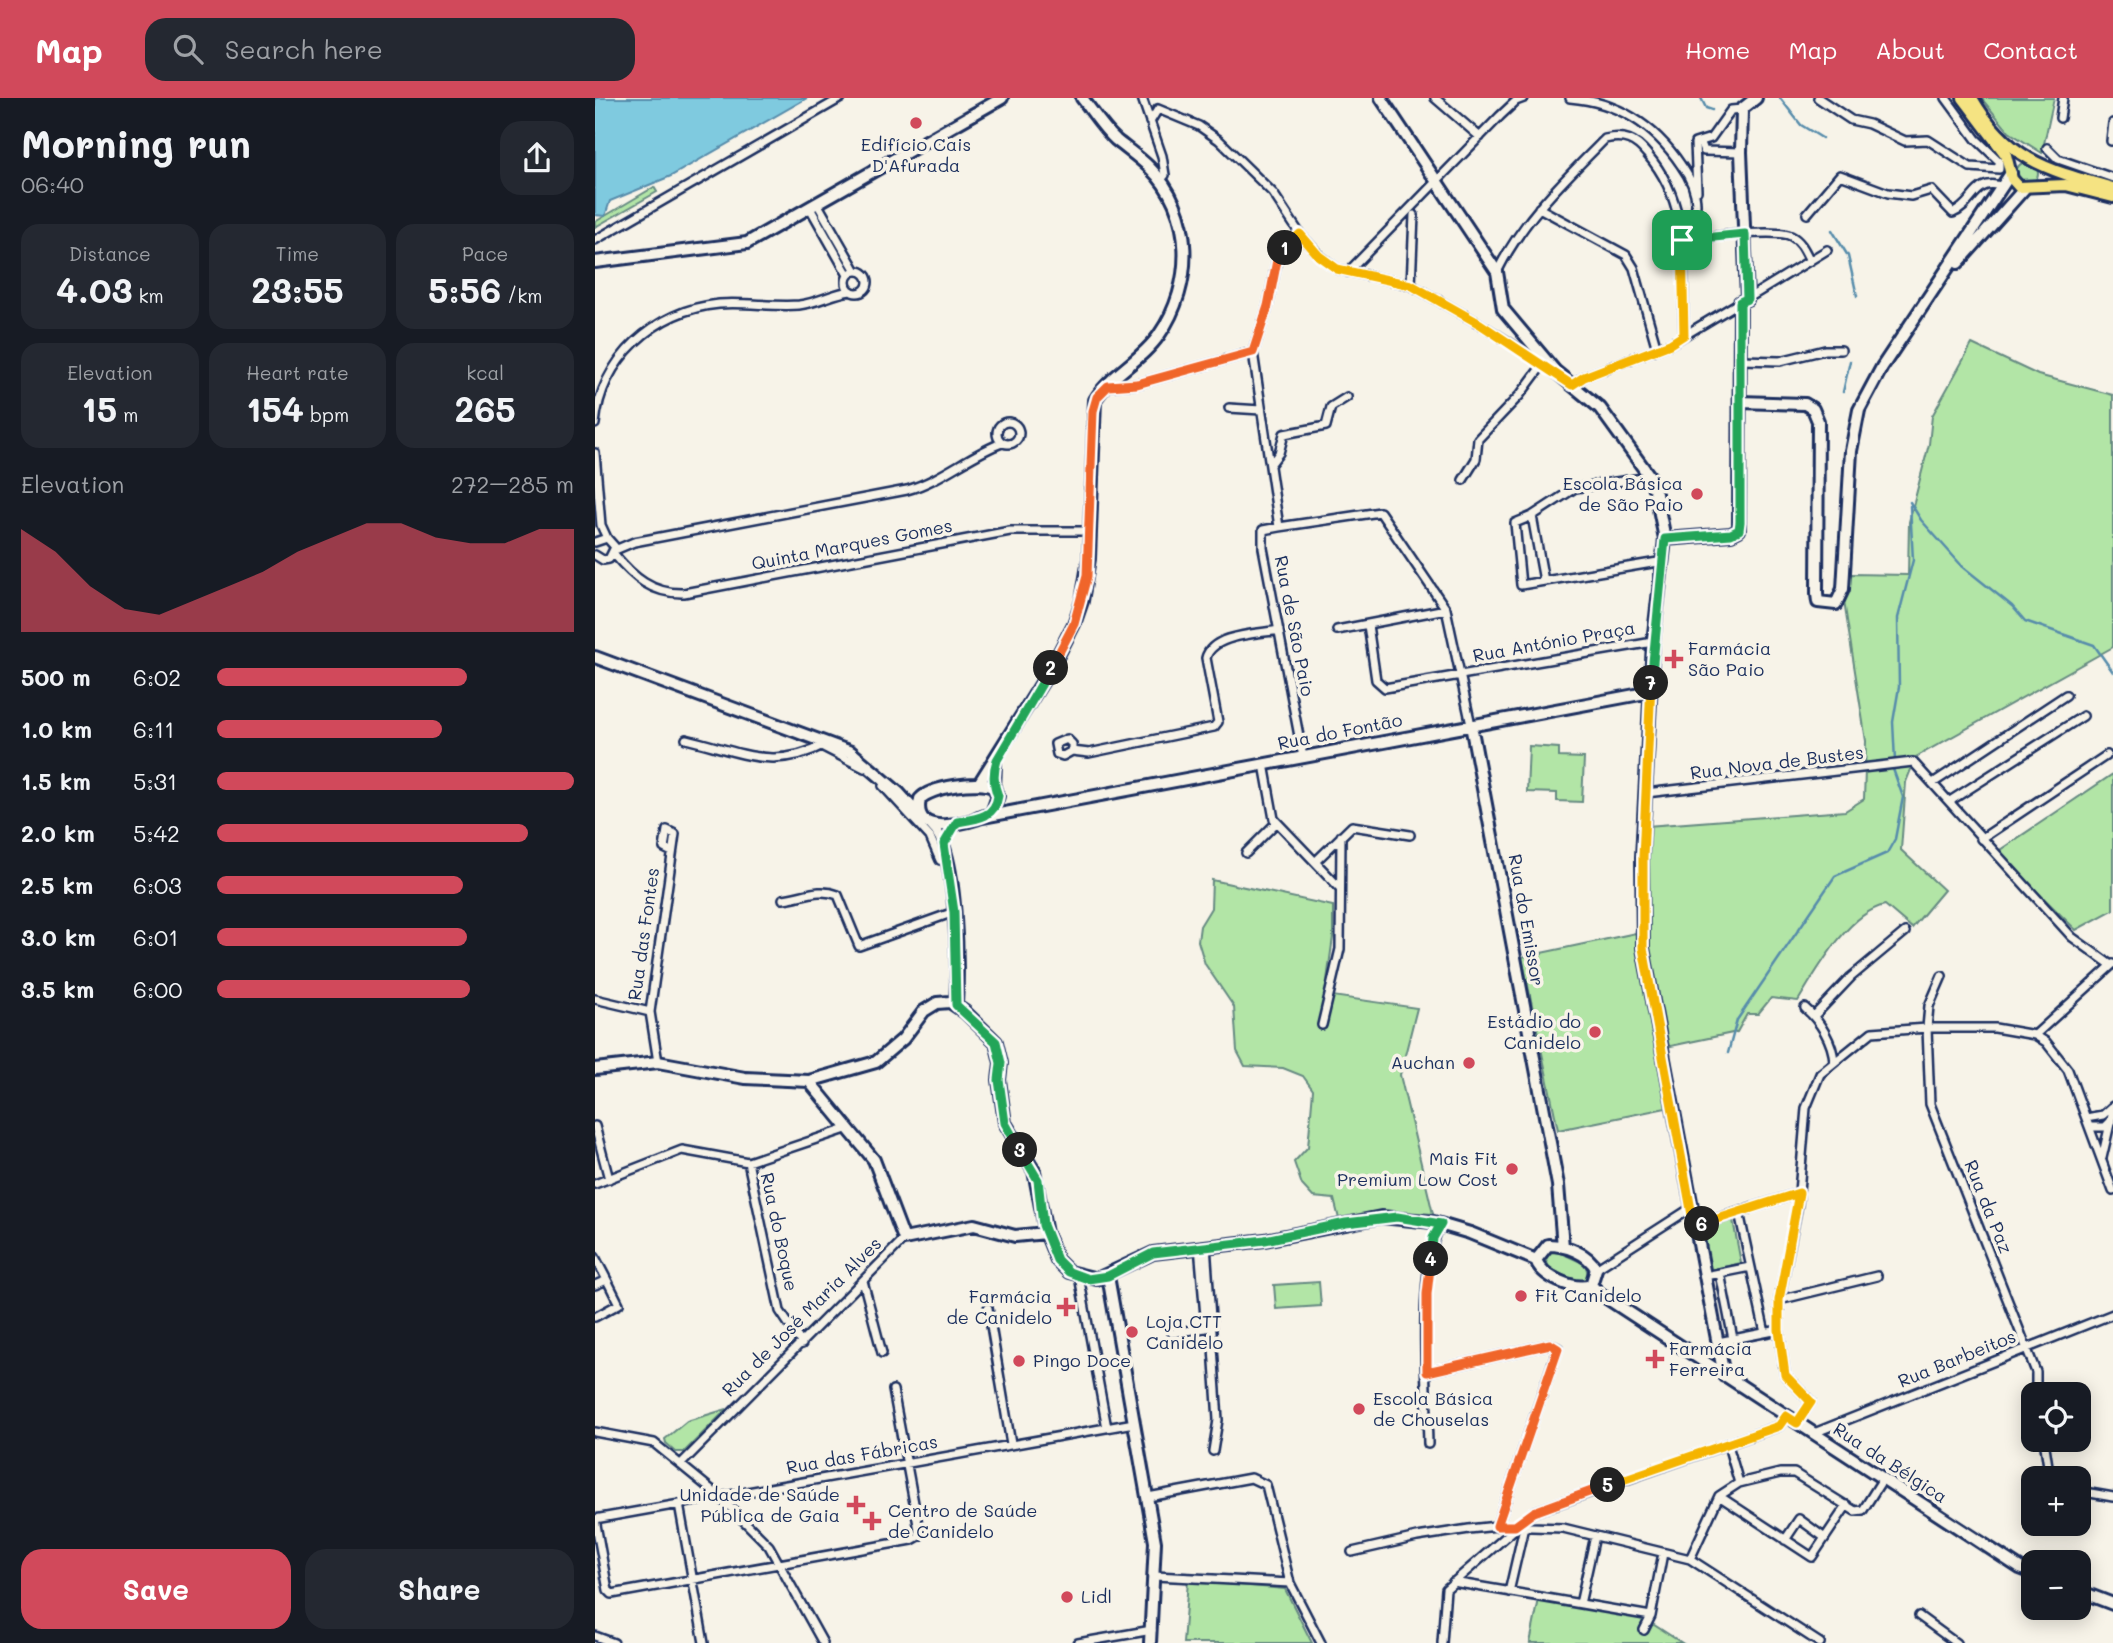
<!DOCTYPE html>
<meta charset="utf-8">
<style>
body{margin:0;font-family:Mali,sans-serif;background:#242831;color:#f1f3f6;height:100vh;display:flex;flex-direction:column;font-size:26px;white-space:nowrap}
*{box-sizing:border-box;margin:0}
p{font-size:23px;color:#9ea1a6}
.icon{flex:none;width:38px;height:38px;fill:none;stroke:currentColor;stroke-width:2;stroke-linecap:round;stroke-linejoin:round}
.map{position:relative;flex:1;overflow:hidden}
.drawer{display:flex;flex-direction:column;background:#171b24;width:595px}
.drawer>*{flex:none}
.tools{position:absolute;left:1426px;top:1284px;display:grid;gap:14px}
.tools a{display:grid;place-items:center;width:70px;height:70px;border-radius:14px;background:#171b24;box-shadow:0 4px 18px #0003;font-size:35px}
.pin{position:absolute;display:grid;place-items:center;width:60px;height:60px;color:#fff;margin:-30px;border-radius:14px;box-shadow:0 4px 10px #0006}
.km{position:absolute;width:35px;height:35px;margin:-18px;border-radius:50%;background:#222;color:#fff;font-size:19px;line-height:35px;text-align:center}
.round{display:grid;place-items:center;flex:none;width:74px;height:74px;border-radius:21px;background:#242831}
.headline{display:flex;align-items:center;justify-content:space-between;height:119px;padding:0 21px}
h1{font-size:38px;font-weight:700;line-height:52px}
.figures{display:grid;grid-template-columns:repeat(3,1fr);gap:10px;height:119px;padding:7px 21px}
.figures div{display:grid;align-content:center;border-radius:18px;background:#242831;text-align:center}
.figures b{font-size:35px;font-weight:700}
.figures small{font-size:19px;font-weight:400}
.figures p{font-size:19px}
.chart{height:196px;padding:14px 21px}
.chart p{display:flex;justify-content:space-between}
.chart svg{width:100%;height:126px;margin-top:7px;fill:#d1495b;opacity:.7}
.cta{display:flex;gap:14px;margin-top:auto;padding:14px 21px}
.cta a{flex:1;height:80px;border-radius:21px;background:#d1495b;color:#fff;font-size:28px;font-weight:700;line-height:80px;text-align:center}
.cta a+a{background:#242831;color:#f1f3f6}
ul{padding:0 21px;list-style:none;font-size:23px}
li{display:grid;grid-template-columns:112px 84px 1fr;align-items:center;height:52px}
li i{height:18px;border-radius:9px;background:#d1495b}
header{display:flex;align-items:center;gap:42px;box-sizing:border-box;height:98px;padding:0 35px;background:#d1495b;color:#fff}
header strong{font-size:33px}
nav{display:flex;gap:38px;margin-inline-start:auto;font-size:24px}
.search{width:490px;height:63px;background:#242831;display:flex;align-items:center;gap:18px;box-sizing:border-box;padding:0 24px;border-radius:21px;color:#9ea1a6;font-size:26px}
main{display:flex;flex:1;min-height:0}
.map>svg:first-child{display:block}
</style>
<header>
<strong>Map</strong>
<div class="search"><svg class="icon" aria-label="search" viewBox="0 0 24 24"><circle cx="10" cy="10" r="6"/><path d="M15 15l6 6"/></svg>Search here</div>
<nav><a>Home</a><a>Map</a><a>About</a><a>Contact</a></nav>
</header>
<main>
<section class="drawer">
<div class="headline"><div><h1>Morning run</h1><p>06:40</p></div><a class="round"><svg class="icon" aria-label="share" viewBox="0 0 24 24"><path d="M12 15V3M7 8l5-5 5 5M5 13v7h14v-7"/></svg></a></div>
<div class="figures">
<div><p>Distance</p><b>4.03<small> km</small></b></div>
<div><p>Time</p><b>23:55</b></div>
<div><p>Pace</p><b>5:56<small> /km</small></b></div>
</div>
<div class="figures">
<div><p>Elevation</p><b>15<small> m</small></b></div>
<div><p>Heart rate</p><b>154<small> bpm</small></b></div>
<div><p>kcal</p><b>265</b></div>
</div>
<div class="chart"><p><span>Elevation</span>272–285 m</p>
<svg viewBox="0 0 160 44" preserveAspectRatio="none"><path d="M0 44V8L10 16L20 28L30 36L40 38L50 33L60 28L70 23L80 16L90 11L100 6L110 6L120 11L130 13L140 13L150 8L160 8V44z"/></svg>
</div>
<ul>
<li><b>500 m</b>6:02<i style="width:70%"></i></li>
<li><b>1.0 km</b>6:11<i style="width:63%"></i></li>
<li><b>1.5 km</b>5:31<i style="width:100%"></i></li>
<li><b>2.0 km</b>5:42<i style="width:87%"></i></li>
<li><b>2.5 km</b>6:03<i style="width:69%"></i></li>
<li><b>3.0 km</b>6:01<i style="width:70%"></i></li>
<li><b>3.5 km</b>6:00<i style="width:71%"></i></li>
</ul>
<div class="cta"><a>Save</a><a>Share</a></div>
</section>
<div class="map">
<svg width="1518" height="1545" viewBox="0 0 1518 1545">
<rect width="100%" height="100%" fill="#f7f3e8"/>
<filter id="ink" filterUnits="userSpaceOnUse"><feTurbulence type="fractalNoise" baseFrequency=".0143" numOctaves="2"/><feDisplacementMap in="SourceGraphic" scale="14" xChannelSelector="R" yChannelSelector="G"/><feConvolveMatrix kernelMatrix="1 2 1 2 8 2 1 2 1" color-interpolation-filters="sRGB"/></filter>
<g filter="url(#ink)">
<path fill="#b2e5a6" stroke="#668a82" stroke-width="2" d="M1386,0H1459L1447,55L1414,34Z
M1421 75a11 11 0 1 1 22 0a11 11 0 1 1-22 0Z
M59,89L62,94L0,129V124Z
M1377,246L1443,277L1518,297V549L1321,659L1311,684L1306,752L1349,792L1317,830L1290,807C1253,815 1222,872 1203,903L1176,900L1163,916H1152L1142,934L1071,949L1050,833L1052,728L1250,713L1269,701L1271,643L1248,497L1256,476L1313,477L1314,424L1334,346L1337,318Z
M934,648L964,650V659L989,660L987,704L962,703V695L932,694Z
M1518,676V812L1481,832L1402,754Z
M617,782L738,808V839L730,897L822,910L805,977L838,1116L808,1114L744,1121L739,1101L718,1099L707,1087L699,1064L713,1049L718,992L708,978L688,970L650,968L642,953L639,909L610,866L603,843L605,828L616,810Z
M1041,835L1071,1010L963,1032L927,859Z
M1138,1122L1146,1165L1115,1172L1107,1132Z
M955,1154H964L990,1166L994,1179L989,1184H981L954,1170L951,1161Z
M724,1184L726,1208L681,1211L679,1187Z
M132,1311L89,1354H81L71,1345L70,1341L92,1323Z
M593,1483L690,1491L717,1545H588Z
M944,1501L990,1511L992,1502L1053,1514L1050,1521L1087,1545H935Z"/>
<path fill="#7fcadf" stroke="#578cab" stroke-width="2" d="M0,0H212L76,78L15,103L10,118L0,117Z"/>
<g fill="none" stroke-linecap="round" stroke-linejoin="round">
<path stroke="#578cab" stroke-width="2.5" d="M1106,0L1111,10L1117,12
M1185,0L1206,27L1227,40
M1237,132L1253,158L1262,198
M1248,294L1255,263
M1315,404L1326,422L1367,468L1417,508L1430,523L1499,547L1518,574
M1300,663L1298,624L1304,589L1303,520L1318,462L1315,408
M1133,955L1142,922L1240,778L1292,755L1300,741L1308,699L1298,671"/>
<g stroke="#1b2f5e" stroke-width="12">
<path id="street" d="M547,0L567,58L570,77L565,83
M840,0L885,39
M975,0C1023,4 1060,28 1086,67C1094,78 1101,92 1101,106C1101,119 1093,130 1087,141
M1223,0L1256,22L1274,26L1310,43L1333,42L1375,69L1404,71V63L1381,41L1351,0
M1465,20L1468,0
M555,24L563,11L604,28L624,42L678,95L705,136L725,158L742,171L816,187L885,226L953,269
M1516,43L1518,25
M1106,45L1109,53L1146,54
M1452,50L1463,61L1518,80
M1102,93L1100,45L1116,40L1136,12L1147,11
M222,105L261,173
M215,110L253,177
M944,110L1031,157L1039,170L1062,251
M1212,116L1245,77L1293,95L1316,98L1336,92L1358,115C1379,107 1380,78 1408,89
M0,142L246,0
M1087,142C1108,140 1180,130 1196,138C1206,143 1210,153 1215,163
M251 184a11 11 0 1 1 22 0a11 11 0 1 1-22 0Z
M753,174L905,18L921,3L929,0
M902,174C928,121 969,82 1010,41C1029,37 1040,41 1052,56C1098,109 1086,171 1089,237
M816,187L819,117
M1152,201L1232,152
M1146,262L1185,263L1230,252H1246
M977,287L989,279L1075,246L1145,204
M513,288L542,286L658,254
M634,310L666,312
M402 335a11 11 0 1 1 22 0a11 11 0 1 1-22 0Z
M0,326C6,261 60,212 124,206C151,204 178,209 204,207C223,205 238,195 256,193
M0,355L6,427L12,440
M675,367L684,355L689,336L731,328L736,309L752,299
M868,382L881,361L883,341L925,297L948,266
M937,418L980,390L1055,379
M684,429L658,254L673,208L683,157L705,136
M0,444L12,440L20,449L14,461L8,462L0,457
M20,452L39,444L312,392C347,382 374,357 407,345
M19,456C38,479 57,496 89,495L415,433H494
M949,483L937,418L920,425L926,487L1069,463
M773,527L781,582L790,590L1058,544
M742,532L851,511
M91,641C143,653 179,674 230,646
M226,648L269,670
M477,653V646L472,641L460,646L462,656L468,658L477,653L494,655L619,629L623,624L611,560C617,536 663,536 684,532
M708,659L668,450V432L684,429L785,414L851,511L876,627
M669,666L679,721L744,789
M1338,685L1471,597
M288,688L335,739L345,762
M1051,695L1318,664L1477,839L1516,867
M1355,703L1488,618
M1386,741L1512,657
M651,755L682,724
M721,763L757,728L815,737
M188,801C208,799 223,789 243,797L264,848L359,814
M1347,878L1334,908L1332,930L1335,1006L1441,1274V1297
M0,901L55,914
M1210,910C1225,923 1238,944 1239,964
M1219,918L1256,879L1310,834
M727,927L745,851L746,738
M1440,937L1518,866
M63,964L55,914L80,736L72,732L69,750L77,754
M1491,1020L1508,1017L1518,1008
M0,1028L14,1081
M1495,1029H1510L1516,1023
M1507,1060L1518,1013
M153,1064L185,1213L207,1246
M0,1086L87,1052L153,1064L251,1031
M1144,1114L1170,1235
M1099,1128L1204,1095
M611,1147L623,1322L618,1353
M0,1159L12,1182L0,1187
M1001,1171L1096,1110
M1125,1175L1138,1241
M484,1178L512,1330
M1110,1178L1155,1169
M268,1183L287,1255
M1184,1202L1282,1178
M393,1210L416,1346
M0,1219L24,1206L12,1182
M577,1235L611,1230L604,1148
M1123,1244L1184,1232
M832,1274L955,1246L963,1250L902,1428
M1202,1325L1216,1304L1190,1277L1184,1232V1202L1203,1106L1211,1010L1225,976L1277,934L1332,930H1400L1440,937L1451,944L1473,972L1518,1093
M0,1334L59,1345L124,1398L174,1448L228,1545
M1219,1335L1518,1216
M1449,1342L1455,1381
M833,1346C832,1292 821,1170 846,1126
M1133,1347L1144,1385
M86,1366L309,1141
M1484,1393L1518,1399
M1124,1398L1217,1459L1252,1407
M553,1399L656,1380L671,1387L695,1485L726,1545
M84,1406L109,1545
M0,1421L539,1325
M0,1421L13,1492L17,1496L317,1442L324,1438V1432L298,1292
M1190,1442L1204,1421L1230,1440
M757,1454L822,1439L874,1431L902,1428L968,1430L1095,1461L1225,1545
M1095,1461L1124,1398L1144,1385L1185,1375H1199L1260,1413L1268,1412L1287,1382
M560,1478L695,1485
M858,1484L1056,1518
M914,1494L929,1429
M985,1506L1000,1438
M1324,1518L1361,1545
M1049,1532L1056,1518L1068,1455
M0,1538L19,1545
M483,1545L557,1532
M847,1545L851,1491L939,1414L1184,1328L1191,1318"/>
</g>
<g stroke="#1b2f5e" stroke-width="16">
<path id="secondary" d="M786,0L902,174L908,211L960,273L1005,310L1055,379L1061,396L1070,441L1058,544L1047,759L1048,850L1129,1278
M0,164L152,145L407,0
M1363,165L1429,91
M1145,304L1210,306L1218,311L1223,323L1222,496L1223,504L1241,506L1248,491L1256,353L1264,312L1287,269L1416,75
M1070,441L1136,436L1144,432L1145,204L1152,201L1146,54L1147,11L1161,0
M0,559L256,654L304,695L330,724
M876,627L963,1087L968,1149
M385,684L458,567L479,526L487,503L494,461L500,302C515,277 547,262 564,237C599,187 600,114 554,69C544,59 532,51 521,42C508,30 498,14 487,0
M399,690C386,681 335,689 325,701C316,743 376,724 397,715L403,698L399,690L400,667
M383,720L1056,594
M337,728C363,750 363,872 361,907
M0,971L63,964L150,980L214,983L281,964L308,941L329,913L342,905L355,904L370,914L401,944L406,965L404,982L410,1025L439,1073L451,1135L462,1162L474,1174L502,1181L558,1155L670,1142L786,1119L838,1124L875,1135L941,1162
M214,983L279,1062L309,1141L379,1127L420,1138L451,1135
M941,1162L953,1147C970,1147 993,1155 1001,1171L996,1187
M941,1162C947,1179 979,1193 996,1187
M513,1178L560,1444L555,1545
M996,1187L1004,1195L1425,1470L1438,1475
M1484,1493L1518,1506"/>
</g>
<g stroke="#1b2f5e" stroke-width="16">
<path id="primary" d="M1368,0L1411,57L1417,81L1424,89L1471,87L1518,99
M1377,0C1413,63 1453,72 1518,90"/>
</g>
<use href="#street" stroke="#f7f3e8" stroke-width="7"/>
<use href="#secondary" stroke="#f7f3e8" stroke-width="10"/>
<use href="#primary" stroke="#f5e382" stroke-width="10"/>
</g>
</g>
<g fill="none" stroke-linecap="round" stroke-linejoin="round" filter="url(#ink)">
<g stroke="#fff" stroke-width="14">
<path id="split-1" d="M690,150L705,136L724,158L742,171L816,187L885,226L977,287L989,279L1075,246L1089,237L1087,142"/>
</g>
<g stroke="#fff" stroke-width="14">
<path id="split-2" d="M456,570L479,526L492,478L498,313L502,299L513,288L542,286L658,254L673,208L683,157L690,150"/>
</g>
<g stroke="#fff" stroke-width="14">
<path id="split-3" d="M425,1052L410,1025L404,982L406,965L401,944L361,907L359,814L349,746L362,724C381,721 400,720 403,698C398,686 398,674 402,662L456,570"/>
</g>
<g stroke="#fff" stroke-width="14">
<path id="split-4" d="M425,1052L443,1082L448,1127L462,1162L474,1174L493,1181L513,1178L558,1155L670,1142L751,1125L802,1119L846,1126L838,1140L836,1161"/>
</g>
<g stroke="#fff" stroke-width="14">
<path id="split-5" d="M836,1161L832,1196V1274L955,1246L963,1251L902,1428H920L939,1414L1013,1387"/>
</g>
<g stroke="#fff" stroke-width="14">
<path id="split-6" d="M1013,1387L1184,1328L1191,1318L1202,1325L1216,1304L1190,1277L1184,1232V1202L1204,1095L1107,1126"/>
</g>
<g stroke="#fff" stroke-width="14">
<path id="split-7" d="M1056,585L1048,759V850L1099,1128L1107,1126"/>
</g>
<g stroke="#fff" stroke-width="14">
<path id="split-8" d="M1056,585L1070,441L1136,436L1144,432L1145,424V204L1152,201L1150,136L1087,142"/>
</g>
<use href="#split-1" stroke="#f5b400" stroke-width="9"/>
<use href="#split-2" stroke="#f0652b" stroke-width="9"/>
<use href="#split-3" stroke="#22a559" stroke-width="9"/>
<use href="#split-4" stroke="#22a559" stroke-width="9"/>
<use href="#split-5" stroke="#f0652b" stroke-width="9"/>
<use href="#split-6" stroke="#f5b400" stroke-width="9"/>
<use href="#split-7" stroke="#f5b400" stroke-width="9"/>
<use href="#split-8" stroke="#22a559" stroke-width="9"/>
</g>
<g fill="#d1495b" stroke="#f7f3e8" stroke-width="2.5">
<circle cx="321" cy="25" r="7"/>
<circle cx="1102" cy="396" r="7"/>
<path d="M1075.5 550.5h7v7h7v7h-7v7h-7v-7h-7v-7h7z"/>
<circle cx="1000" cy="934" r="7"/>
<circle cx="874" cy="965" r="7"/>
<circle cx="917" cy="1071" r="7"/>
<circle cx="926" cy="1198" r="7"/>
<path d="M467.5 1198.5h7v7h7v7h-7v7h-7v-7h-7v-7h7z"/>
<circle cx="537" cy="1234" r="7"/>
<path d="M1056.5 1250.5h7v7h7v7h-7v7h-7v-7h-7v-7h7z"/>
<circle cx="424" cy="1263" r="7"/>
<circle cx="764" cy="1311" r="7"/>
<path d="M257.5 1396.5h7v7h7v7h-7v7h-7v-7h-7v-7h7z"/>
<path d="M273.5 1412.5h7v7h7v7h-7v7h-7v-7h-7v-7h7z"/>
<circle cx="472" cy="1499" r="7"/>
</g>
<g text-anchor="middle" stroke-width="7" stroke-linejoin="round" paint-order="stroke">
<g font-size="18" fill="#1b2f5e" stroke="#f7f3e8" text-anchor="start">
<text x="321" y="53" text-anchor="middle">Edifício Cais<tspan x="321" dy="21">D'Afurada</tspan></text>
<text x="1088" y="392" text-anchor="end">Escola Básica<tspan x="1088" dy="21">de São Paio</tspan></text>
<text x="1093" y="557">Farmácia<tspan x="1093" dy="21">São Paio</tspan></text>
<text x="986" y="930" text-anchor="end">Estádio do<tspan x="986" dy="21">Canidelo</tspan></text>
<text x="860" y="971" text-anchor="end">Auchan</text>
<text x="903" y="1067" text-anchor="end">Mais Fit<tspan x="903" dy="21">Premium Low Cost</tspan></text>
<text x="940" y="1204">Fit Canidelo</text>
<text x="457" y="1205" text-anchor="end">Farmácia<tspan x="457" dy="21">de Canidelo</tspan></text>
<text x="551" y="1230">Loja CTT<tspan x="551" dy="21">Canidelo</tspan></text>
<text x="1074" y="1257">Farmácia<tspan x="1074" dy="21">Ferreira</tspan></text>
<text x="438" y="1269">Pingo Doce</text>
<text x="778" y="1307">Escola Básica<tspan x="778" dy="21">de Chouselas</tspan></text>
<text x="245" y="1403" text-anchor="end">Unidade de Saúde<tspan x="245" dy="21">Pública de Gaia</tspan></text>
<text x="293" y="1419">Centro de Saúde<tspan x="293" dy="21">de Canidelo</tspan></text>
<text x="486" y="1505">Lidl</text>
</g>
<g font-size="18" fill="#1b2f5e" stroke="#f7f3e8">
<text transform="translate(257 447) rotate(-11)" y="6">Quinta Marques Gomes</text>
<text transform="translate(699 528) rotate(79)" y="6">Rua de São Paio</text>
<text transform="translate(959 544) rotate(-10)" y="6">Rua António Praça</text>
<text transform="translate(745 634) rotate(-11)" y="6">Rua do Fontão</text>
<text transform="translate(1182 665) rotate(-7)" y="6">Rua Nova de Bustes</text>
<text transform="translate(931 822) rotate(80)" y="6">Rua do Emissor</text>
<text transform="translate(49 836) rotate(-82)" y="6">Rua das Fontes</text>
<text transform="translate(1393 1109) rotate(68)" y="6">Rua da Paz</text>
<text transform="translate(184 1134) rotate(78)" y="6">Rua do Boque</text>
<text transform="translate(207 1219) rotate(-45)" y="6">Rua de José Maria Alves</text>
<text transform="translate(1362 1261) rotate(-22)" y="6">Rua Barbeitos</text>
<text transform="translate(267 1357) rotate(-10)" y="6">Rua das Fábricas</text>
<text transform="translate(1295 1365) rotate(33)" y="6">Rua da Bélgica</text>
</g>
</g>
</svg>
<div class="tools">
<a><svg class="icon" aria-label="locate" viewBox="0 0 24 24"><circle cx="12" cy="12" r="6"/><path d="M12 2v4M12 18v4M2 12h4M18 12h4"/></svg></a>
<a>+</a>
<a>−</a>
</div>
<div class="pin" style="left:1087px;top:142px;background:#1e9e55"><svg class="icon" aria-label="arrive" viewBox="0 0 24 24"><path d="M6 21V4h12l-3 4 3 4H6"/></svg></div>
<b class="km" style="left:690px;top:150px">1</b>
<b class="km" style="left:456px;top:570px">2</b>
<b class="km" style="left:425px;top:1052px">3</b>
<b class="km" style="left:836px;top:1161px">4</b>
<b class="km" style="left:1013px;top:1387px">5</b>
<b class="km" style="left:1107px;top:1126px">6</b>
<b class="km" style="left:1056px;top:585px">7</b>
</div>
</main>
